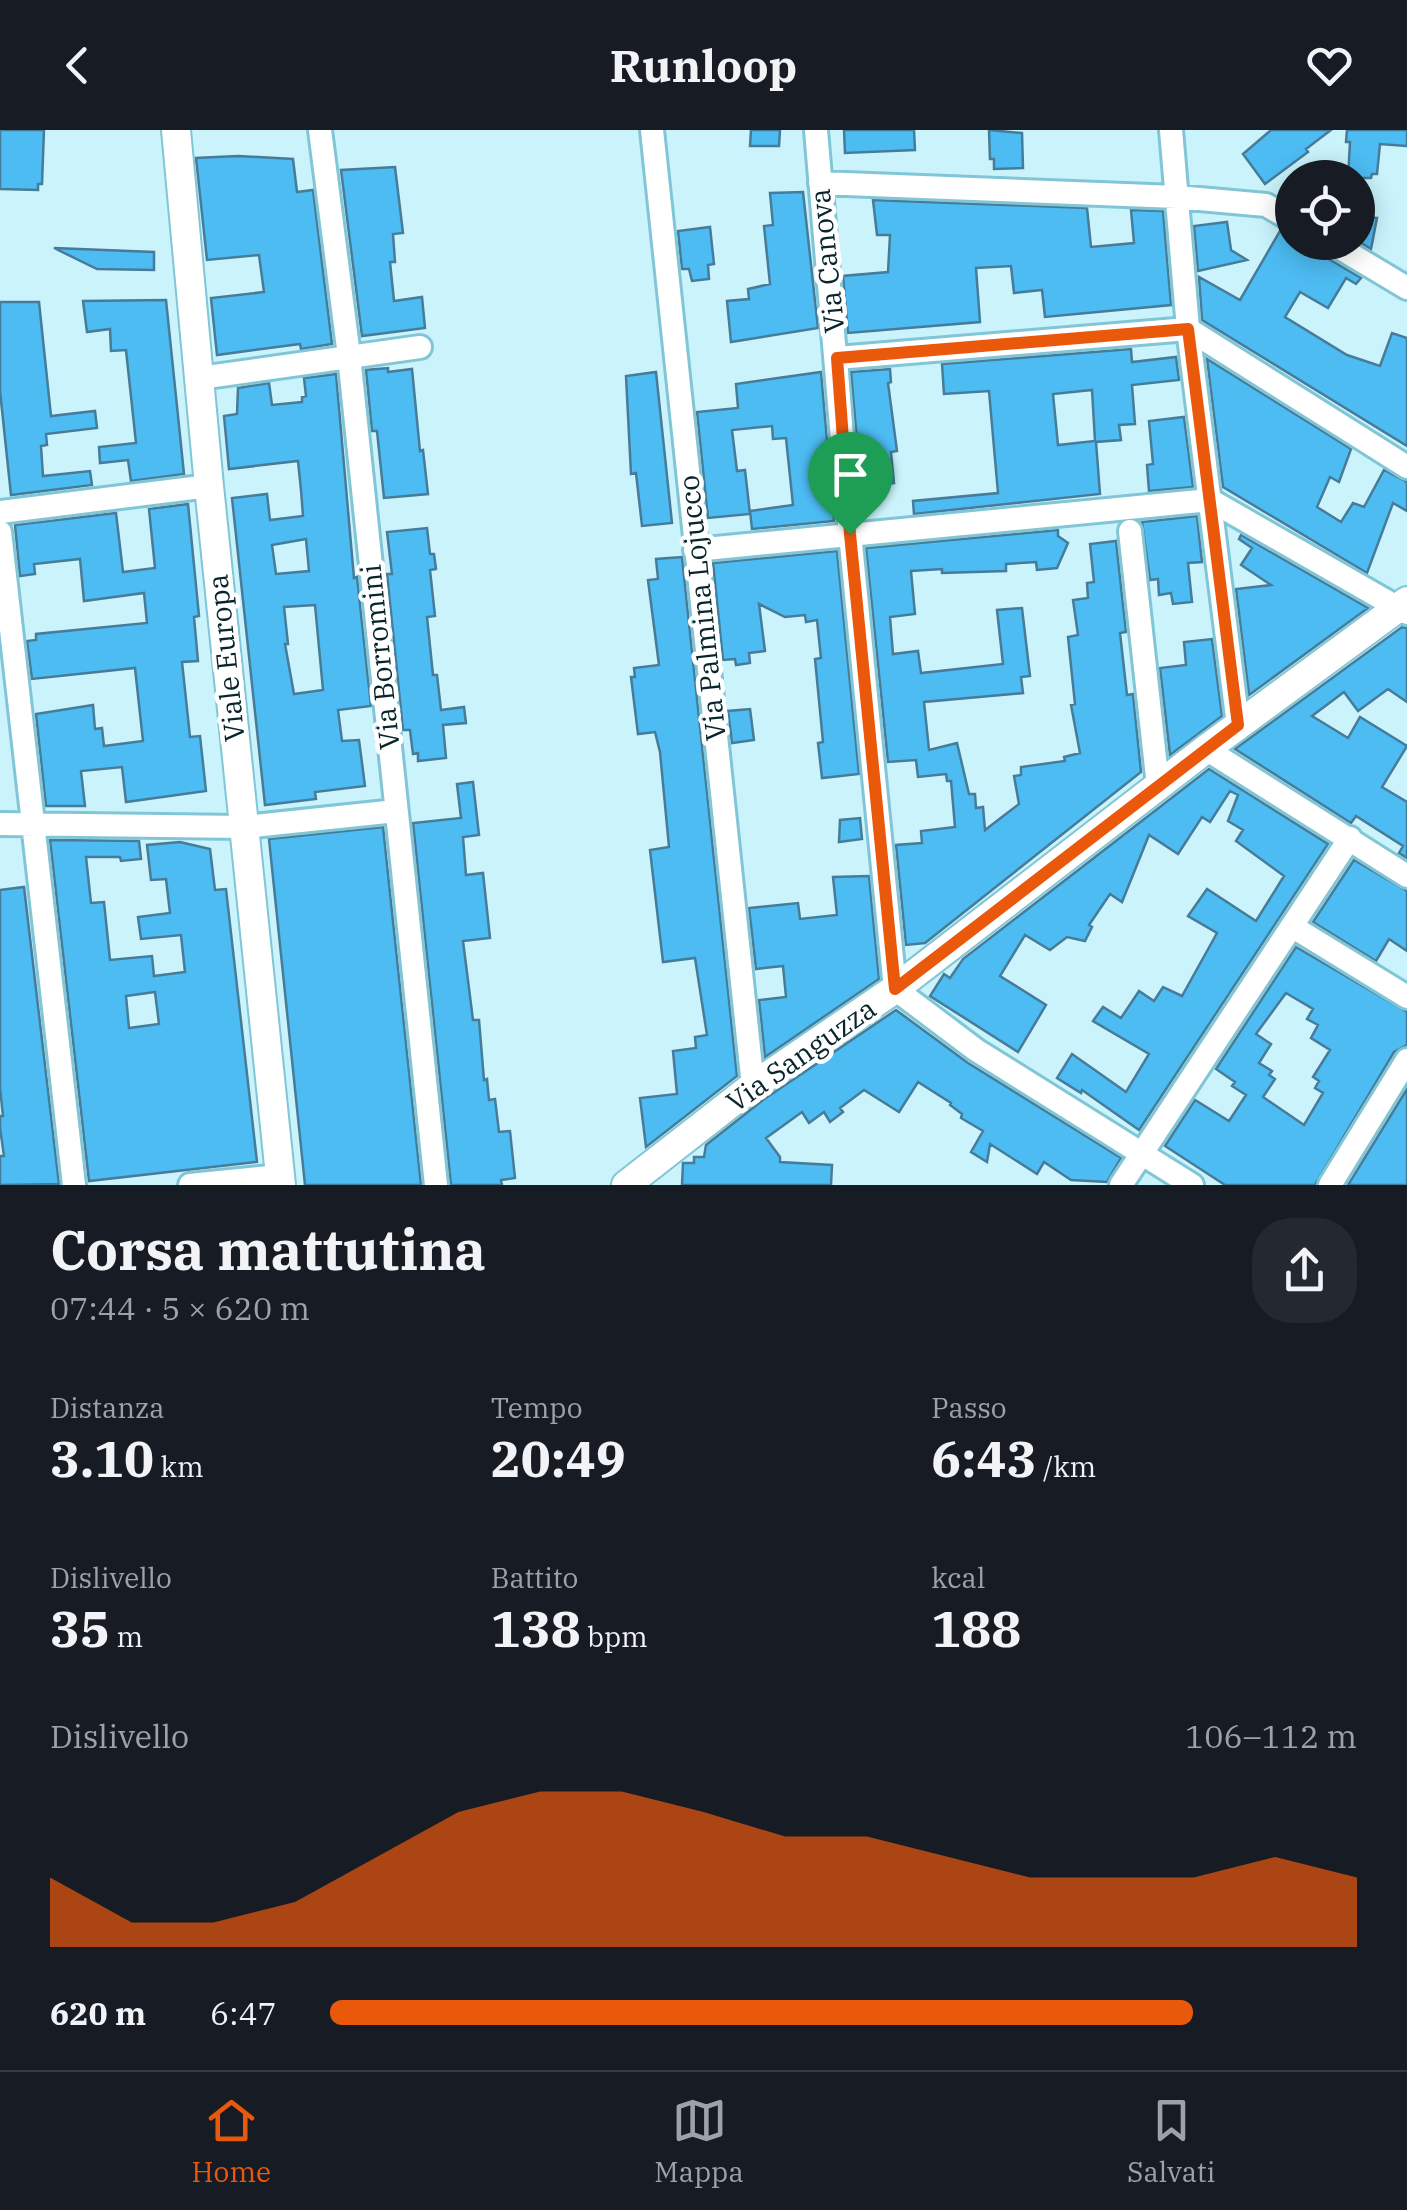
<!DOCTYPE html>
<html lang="it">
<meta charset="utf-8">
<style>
body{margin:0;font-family:"IBM Plex Serif",serif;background:#242831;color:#f1f3f6;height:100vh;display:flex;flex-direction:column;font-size:38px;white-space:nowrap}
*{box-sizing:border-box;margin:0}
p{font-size:32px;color:#9ea1a6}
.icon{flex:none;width:55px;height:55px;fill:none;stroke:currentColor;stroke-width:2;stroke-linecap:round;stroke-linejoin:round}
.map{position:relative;height:1055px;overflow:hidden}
.panel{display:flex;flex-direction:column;background:#171b24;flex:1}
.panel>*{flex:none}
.fabs{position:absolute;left:1275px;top:30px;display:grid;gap:20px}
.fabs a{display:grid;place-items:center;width:100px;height:100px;border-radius:50%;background:#171b24;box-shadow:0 5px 25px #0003;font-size:50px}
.pin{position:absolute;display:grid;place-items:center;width:85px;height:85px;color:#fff;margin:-102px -42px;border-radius:50% 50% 50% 0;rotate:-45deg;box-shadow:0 0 10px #0007}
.pin .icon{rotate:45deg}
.round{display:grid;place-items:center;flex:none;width:105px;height:105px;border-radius:40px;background:#242831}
.headline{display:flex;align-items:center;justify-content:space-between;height:170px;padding:0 50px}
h1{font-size:55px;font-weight:700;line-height:75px}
.metrics{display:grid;grid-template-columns:repeat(3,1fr);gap:15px;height:170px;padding:10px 50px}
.metrics div{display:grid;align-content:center}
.metrics b{font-size:50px;font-weight:700}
.metrics small{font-size:28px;font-weight:400}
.metrics p{font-size:28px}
.chart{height:280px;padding:20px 50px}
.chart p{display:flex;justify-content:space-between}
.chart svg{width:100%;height:180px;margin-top:10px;fill:#ea580c;opacity:.7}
ul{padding:0 50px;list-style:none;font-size:32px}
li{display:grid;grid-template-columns:160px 120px 1fr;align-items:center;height:75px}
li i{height:25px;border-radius:12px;background:#ea580c}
header{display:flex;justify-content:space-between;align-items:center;height:130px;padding:0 50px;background:#171b24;font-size:45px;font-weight:700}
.menu{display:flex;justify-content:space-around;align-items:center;height:140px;border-top:2px solid #363941;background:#171b24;font-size:28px;color:#9ea1a6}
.menu a{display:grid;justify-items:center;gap:5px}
.menu .active{color:#ea580c}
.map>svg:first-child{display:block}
</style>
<header><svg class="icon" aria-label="back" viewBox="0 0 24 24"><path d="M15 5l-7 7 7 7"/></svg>Runloop<svg class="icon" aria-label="heart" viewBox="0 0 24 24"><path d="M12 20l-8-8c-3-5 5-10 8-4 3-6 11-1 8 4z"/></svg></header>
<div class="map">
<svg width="1407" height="1055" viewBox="0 0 1407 1055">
<rect width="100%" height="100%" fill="#caf3fc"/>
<path fill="#4dbcf3" stroke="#467c99" stroke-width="2.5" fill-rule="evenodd" d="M0,0H44L42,54H38V60L0,59Z
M751,0H780L779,16H750Z
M844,0H914L915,20L845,23Z
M989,0L1022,3L1023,38L994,39V29H990Z
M1271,0H1331L1306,19L1308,22L1265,54L1243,24Z
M1347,0H1407V16L1380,14L1377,44H1372L1371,48H1348L1350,12H1346Z
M238,26L293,29L297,62L313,60L332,214L301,219L300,214L217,225L211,168L264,162L259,125L207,130L196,28Z
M395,37L403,103L393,104L395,132H390L394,171L422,167L425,198L362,206L341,40Z
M803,62L818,198L731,212L727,171L749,169L748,159L770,154L764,96L773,95L770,63Z
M873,70L1087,78L1091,117L1134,113L1131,80L1163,81L1171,175L1045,187L1042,160L1014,163L1011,136L976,138L980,192L848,203L843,146L888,142L890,105H877Z
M1358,87L1377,88L1371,119L1358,111Z
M1227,92L1231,120L1247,130L1198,141L1194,96Z
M710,97L714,134L708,135L709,149L692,151L689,139H682L678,101Z
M1280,101L1292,105V112H1315L1322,125L1361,148L1356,154L1346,148L1328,178L1300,162L1285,187L1347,225L1380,236L1392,203L1407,208V316L1202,190L1199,147L1240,170Z
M54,118L154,122V140L97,139Z
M166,170L184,344L131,351L128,330L100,333L99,317L136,313L126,220L111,221L110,199L87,202L83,171Z
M0,172H39L51,286L95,281L97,298L46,304L47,315L41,316L43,346L90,341L92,355L11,365L0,261Z
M1131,219L1132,232L1176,227L1179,250L1132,255L1135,294L1119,295L1121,310L1096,312L1100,364L914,384L913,371L998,363L989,261L944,264L942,234ZM1092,260L1095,311L1058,315L1053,264Z
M1207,229L1351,319L1339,352L1330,347L1317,377L1341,392L1353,373L1364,377L1384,340L1407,352V381L1393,373L1367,443L1223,357Z
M388,238V242L412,239L420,321L423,320L428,364L384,368L377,301H372L366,240Z
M890,239L891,252L888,253L897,321L891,322L894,353L861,356L851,242Z
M656,242L672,393L642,396L636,343L631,344L626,246Z
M821,242L834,391L752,399L750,381L793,375L786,308L773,309L772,296L732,300L737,341L745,340L750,384L708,388L697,282L738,278L736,254Z
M336,244L354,448L357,447L371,576L338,580L342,611L359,610L365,656L315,662L316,669L265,675L232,368L267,364L270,390L303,386L301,360L298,331L229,339L224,286L237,284L238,258L269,253L272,275L302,272V267L306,266L304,248ZM306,409L309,441L276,444L272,415ZM315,475L323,560L294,564L285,514H288L284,477Z
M1184,287L1193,357L1149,361L1147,335L1153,334L1149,291Z
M188,374L199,486L194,487L198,531L182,532L190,607L200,606L206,661L126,672L122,637L81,641L85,676H46L36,584L93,575L95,599L102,598L104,616L143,611L135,538L32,549L27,511L36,510V504L147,493L144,463L84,471L80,429L34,434L35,444L20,446L15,395L116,383L123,442L155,438L149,379Z
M1197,386L1202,432L1188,433L1192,472L1173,474L1171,463L1159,465L1158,449L1150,450L1142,392Z
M427,398L430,424H434L436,439L430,440L435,486L427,487L433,545H437L441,580L464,577L466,593L443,595L446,628L418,631V623L413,624L410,600H403L387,444H392L387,402Z
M1058,400V406L1068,413L1057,438L1037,440L1036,432L1006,434V441L942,443V439L911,441L915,484L890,487L893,524L918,521L921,543L1003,534L997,480L1022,478L1030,546L1021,547L1023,563L924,572L929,620L957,613L969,664H975L976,678L983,677L985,700L1019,674L1014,646L1021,645V637L1065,631L1064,627L1080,623L1071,575L1075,574L1068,507L1078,505L1073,470L1088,468L1087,453L1094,452L1090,414L1116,411L1126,502L1120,503L1127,565L1133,564L1141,642L925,813L906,815L896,715L922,713L921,701L955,697L951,651H947L946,644L918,647L916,630L888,632L866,418Z
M1241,405L1368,478L1249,565L1236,459L1271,455L1241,435L1252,418L1239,409Z
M837,421L859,644L822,648L818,613L823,612L815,529L821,528L817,490L806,492L805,485L785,487L759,474L765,521L749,523L750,533L736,535L735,529L723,530L713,433Z
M682,427L737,946L646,1017L640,968L677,964L673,921L696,918L695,907L707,905L695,828L663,832L650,720L669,717L660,622L655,602L638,604L631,547H635L634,538L659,535L648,450L658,449L656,429Z
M1402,497L1407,498V572L1388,559L1358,581L1344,562L1312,586L1348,608L1360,587L1407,616L1382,657L1407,672V728L1399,723L1403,716L1356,686L1351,693L1235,619Z
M1212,509L1222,586L1170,625L1160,538L1186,535L1184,512Z
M750,579L754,610L732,613L728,581Z
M1209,639L1328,714L1139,1000L1082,960L1081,963L1057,948L1072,924L1126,962L1149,924L1093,891L1103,877L1121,888L1139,861L1154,871L1163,857L1182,866L1217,803L1188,786L1207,759L1256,791L1284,746L1236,711L1243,700L1228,691L1238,665L1230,661L1210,692L1202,687L1178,724L1149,705L1122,772L1110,764L1089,795L1092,797L1085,811L1067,807L1050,820L1025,805L1000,846L1046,875L1018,922L930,866L944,844L950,848L963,829Z
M473,652L479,705L463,707L466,745L483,743L490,808L463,811L473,890H479L484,950L487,949L489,970L495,969L499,1002L510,1001L515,1048L501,1050L502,1055H451L413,693L461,688L457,654Z
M860,688L862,709L839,712L840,690Z
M383,697L421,1055H305L269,709Z
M50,710L139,711L141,729L121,731L120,727H86L91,773L104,772L110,830L152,826L154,846L185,842L181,805L141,809L138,787L170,783L166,749L151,750L147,715L180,712L210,719L215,760L226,759L257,1032L89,1051ZM155,862L159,894L129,898L126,866Z
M1354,730L1407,761V821L1389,809L1376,831L1313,792Z
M869,746L879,849L765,927L759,870L786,867L783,836L756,839L749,778L798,773L800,789L837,785L833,747Z
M24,757L59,1054L0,1055V1026H4L0,998V986H3L0,958V760Z
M1296,817L1407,882V915L1394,922L1315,1055H1225L1165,1016L1195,970L1229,991L1246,965L1232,956L1235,952L1216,939ZM1286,863L1313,879L1307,889L1318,895L1311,908L1330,920L1313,947L1319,951L1315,958L1323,963L1304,995L1263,967L1275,949L1269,945L1272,941L1259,933L1271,914L1256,904Z
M896,880L968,933L1121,1028L1107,1052L1071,1050L1044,1032L1037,1044L990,1014L987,1032L971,1022L983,1001L961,988L962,984L950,975L951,973L918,952L899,982L864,960L840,978L843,982L830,992L824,982L809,993L802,982L766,1008L780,1027V1032L832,1035L831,1055H682L683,1033H694V1027H704L706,1015L763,970Z
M1407,959V1055H1348Z"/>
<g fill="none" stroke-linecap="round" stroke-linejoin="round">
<g stroke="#81c6d6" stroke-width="28">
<path id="minor" d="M320,0L349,226L436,1055
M652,0L753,956
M816,0L850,404L895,859L976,920L1192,1055
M1171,0L1188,199L1238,595
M820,53L1177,67L1266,75L1292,90
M1330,112L1407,158
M837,228L1188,199L1407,337
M200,248L420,217
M0,382L209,356
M1130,401L1158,656
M0,402L74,1055
M695,420L1210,370L1407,483
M1206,619L1407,746
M0,694L244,697L396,681
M1293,797L1407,867
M190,1055L280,1046
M1121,1055L1350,708
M1330,1055L1407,930"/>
</g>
<g stroke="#81c6d6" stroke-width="32">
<path id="tertiary" d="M176,0L209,356L281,1055
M626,1055L753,956L895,859L1206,619L1407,471"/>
</g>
<use href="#minor" stroke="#fff" stroke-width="22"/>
<use href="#tertiary" stroke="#fff" stroke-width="28"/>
</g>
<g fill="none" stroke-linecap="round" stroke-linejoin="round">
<g stroke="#fff" stroke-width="20">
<path id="route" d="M1188,199L1238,595L895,859L850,404L837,228Z"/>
</g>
<use href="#route" stroke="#ea580c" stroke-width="12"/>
</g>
<g text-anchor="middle" stroke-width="9" stroke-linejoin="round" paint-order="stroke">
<g font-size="28" fill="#07252b" stroke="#fff">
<text transform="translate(827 131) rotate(-96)" y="10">Via Canova</text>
<text transform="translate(702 478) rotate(-96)" y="10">Via Palmina Lojucco</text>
<text transform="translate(380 527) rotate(-96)" y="10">Via Borromini</text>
<text transform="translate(226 528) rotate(-96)" y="10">Viale Europa</text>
<text transform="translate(801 925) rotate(-35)" y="10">Via Sanguzza</text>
</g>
</g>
</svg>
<div class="fabs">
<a><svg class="icon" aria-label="locate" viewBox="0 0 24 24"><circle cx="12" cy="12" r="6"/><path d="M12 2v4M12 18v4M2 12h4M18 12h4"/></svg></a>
</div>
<div class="pin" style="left:850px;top:404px;background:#1e9e55"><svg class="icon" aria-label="arrive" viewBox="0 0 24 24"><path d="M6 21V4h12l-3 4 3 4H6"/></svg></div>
</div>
<section class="panel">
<div class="headline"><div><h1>Corsa mattutina</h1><p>07:44 · 5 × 620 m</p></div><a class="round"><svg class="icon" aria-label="share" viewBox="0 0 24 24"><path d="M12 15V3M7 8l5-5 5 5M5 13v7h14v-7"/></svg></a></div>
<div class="metrics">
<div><p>Distanza</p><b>3.10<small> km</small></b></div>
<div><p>Tempo</p><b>20:49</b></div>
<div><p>Passo</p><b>6:43<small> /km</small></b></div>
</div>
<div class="metrics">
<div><p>Dislivello</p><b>35<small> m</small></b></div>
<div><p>Battito</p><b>138<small> bpm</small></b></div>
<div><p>kcal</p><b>188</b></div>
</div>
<div class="chart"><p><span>Dislivello</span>106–112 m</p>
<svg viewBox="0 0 160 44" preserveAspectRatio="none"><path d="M0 44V27L10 38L20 38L30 33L40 22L50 11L60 6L70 6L80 11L90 17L100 17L110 22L120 27L130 27L140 27L150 22L160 27V44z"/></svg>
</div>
<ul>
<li><b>620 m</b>6:47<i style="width:84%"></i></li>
</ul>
</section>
<nav class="menu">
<a class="active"><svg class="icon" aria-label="home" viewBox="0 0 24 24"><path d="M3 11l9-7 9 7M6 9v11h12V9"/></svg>Home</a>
<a><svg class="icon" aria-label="map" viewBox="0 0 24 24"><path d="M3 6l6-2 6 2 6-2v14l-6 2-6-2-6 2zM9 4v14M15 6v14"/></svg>Mappa</a>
<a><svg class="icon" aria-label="saved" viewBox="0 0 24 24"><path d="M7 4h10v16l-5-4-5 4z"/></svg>Salvati</a>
</nav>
